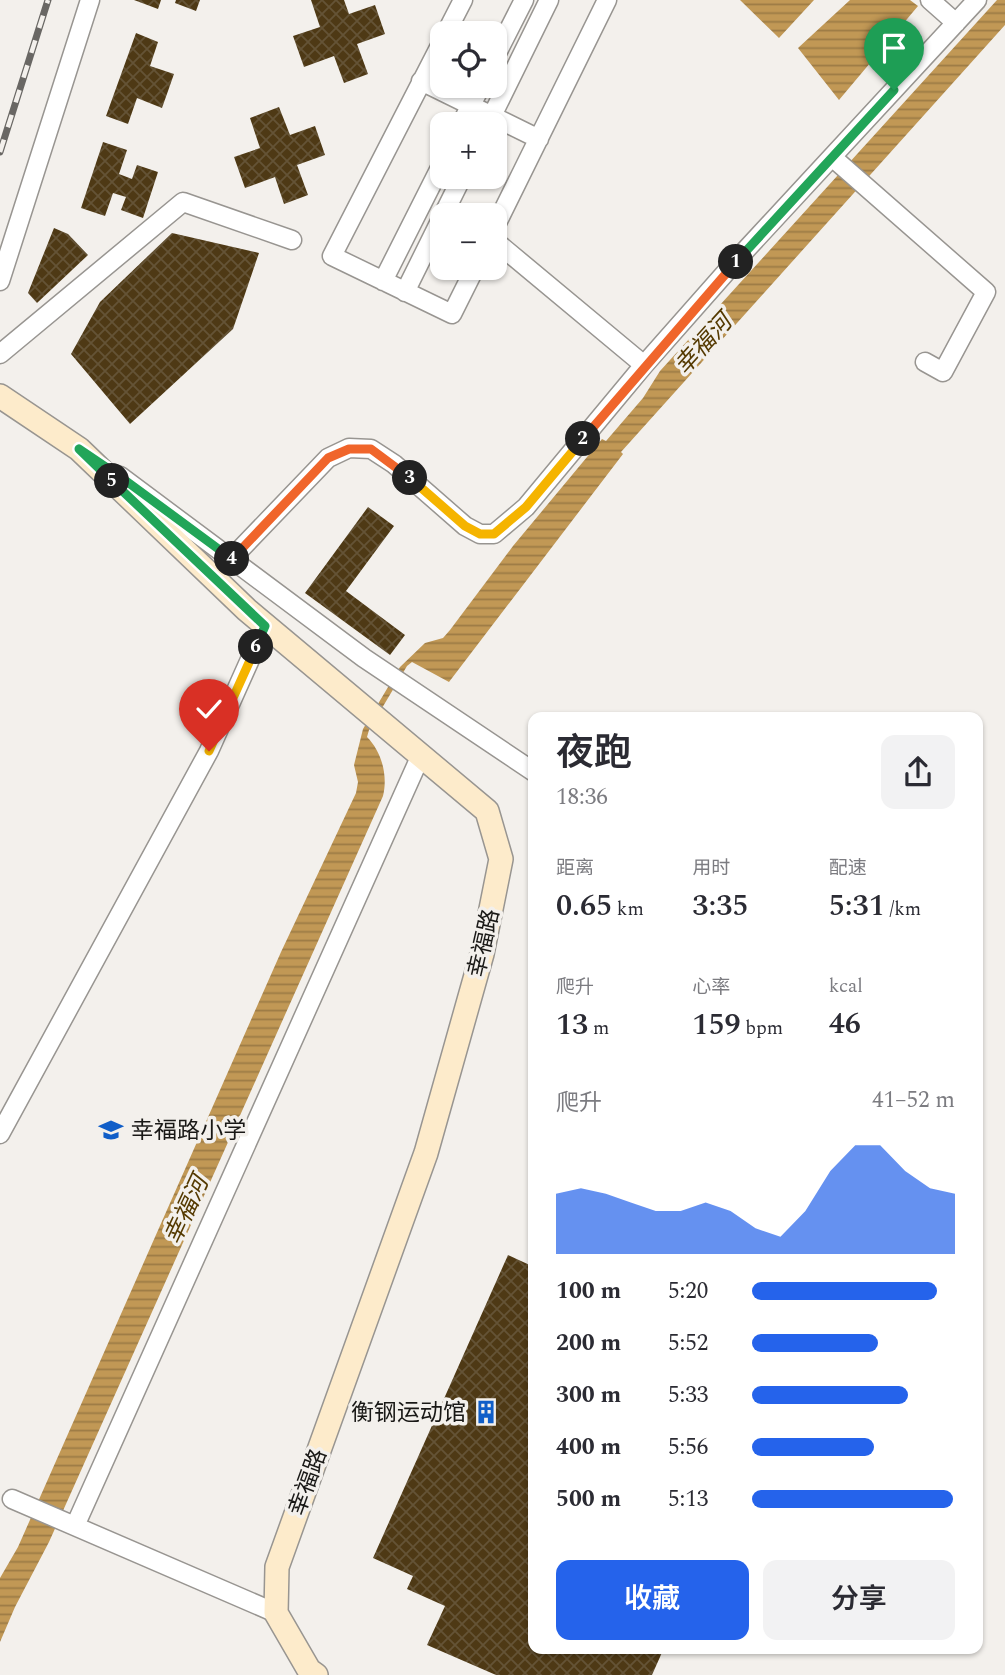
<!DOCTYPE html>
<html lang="zh">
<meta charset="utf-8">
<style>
body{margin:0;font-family:Spectral,"Noto Sans SC",serif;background:#f2f2f3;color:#2b2b33;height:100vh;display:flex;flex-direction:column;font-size:26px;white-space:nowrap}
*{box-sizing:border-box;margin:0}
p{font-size:23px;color:#7c7c81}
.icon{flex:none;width:38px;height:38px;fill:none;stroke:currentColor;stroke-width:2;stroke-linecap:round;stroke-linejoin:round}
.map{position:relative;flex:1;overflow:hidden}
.details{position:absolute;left:528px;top:712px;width:455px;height:942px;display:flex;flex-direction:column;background:#fff;border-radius:14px;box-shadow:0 2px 5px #0004}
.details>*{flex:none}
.controls{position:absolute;left:430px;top:21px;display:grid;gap:14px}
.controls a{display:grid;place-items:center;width:77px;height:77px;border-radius:14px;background:#fff;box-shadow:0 2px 5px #0004;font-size:35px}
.pin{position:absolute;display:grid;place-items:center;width:60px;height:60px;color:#fff;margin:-72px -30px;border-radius:50% 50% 50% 0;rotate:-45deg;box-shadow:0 0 7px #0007}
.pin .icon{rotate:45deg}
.km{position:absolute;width:35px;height:35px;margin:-18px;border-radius:50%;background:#222;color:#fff;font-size:19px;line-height:35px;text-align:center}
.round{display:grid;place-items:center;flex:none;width:74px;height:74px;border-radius:14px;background:#f2f2f3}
.headline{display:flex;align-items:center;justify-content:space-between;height:119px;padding:0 28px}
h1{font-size:38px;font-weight:600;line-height:52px}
.figures{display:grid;grid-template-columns:repeat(3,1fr);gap:10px;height:119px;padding:7px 28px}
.figures div{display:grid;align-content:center}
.figures b{font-size:30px;font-weight:600}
.figures small{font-size:19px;font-weight:400}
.figures p{font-size:19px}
.chart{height:196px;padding:14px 28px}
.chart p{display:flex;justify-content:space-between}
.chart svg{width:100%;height:126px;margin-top:7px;fill:#2563eb;opacity:.7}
.primary-button{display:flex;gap:14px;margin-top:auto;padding:14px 28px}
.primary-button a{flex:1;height:80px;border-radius:14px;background:#2563eb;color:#fff;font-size:28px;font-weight:600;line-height:80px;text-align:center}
.primary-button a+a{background:#f2f2f3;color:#2b2b33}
ul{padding:0 28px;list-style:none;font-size:23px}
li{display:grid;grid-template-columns:112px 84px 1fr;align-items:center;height:52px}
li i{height:18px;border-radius:9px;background:#2563eb}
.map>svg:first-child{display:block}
</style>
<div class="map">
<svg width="1005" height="1675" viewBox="0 0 1005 1675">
<defs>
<pattern id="water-rules" width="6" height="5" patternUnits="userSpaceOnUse" patternTransform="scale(1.75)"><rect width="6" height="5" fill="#c19855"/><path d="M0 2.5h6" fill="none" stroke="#9c7b45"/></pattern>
<pattern id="building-cross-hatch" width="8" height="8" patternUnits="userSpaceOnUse" patternTransform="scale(1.75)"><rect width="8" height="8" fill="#4e3915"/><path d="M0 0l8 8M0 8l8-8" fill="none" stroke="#645336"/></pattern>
</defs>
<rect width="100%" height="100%" fill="#f3f0ec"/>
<path fill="url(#water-rules)" d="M740,0H814L779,38Z
M850,0H910L918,6L839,100L798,48Z
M997,0H1005V25L621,452L623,454L449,682L412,662L407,666L369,730L367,737C382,752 388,776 383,796L49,1542L15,1607L0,1642V1578L18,1547L281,952L356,793L358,782L354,765L363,729L400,667L425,643L443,638L450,630L513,546L602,439L606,441L643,398L660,371Z"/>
<path fill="url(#building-cross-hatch)" d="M134,0H161L158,9Z
M176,0H200L196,11L175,3Z
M311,0H344L349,14L375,5L385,34L357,44L368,74L344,83L334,56L304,67L293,36L320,27Z
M136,33L158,42L150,66L174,74L162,108L137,98L128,124L106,116Z
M279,107L290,135L315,126L325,155L297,165L308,195L284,204L275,177L245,188L234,157L260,148L250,118Z
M103,142L127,150L119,174L132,179L137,165L158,172L143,218L121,210L126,197L113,193L105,216L81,208Z
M54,228L68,234L88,255L37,303L28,293Z
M172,233L259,253L233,329L130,424L71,354L100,302Z
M368,507L394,526L346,591L405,635L390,655L305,593Z
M508,1255L534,1267V1648H664L652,1675H496L427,1645L445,1606L407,1589L413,1576L373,1558Z"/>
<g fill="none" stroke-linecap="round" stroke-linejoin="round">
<g stroke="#989591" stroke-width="21">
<path id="street" d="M930,0L956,23
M446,33L463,0
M443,40L332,256L452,314L475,268
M495,57L524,0
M421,81L539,139
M461,124L481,86
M488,124L549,0
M832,157L986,292L943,372L925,362
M495,227L607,0
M495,241L644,365
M0,281L90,0
M383,281L443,162
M405,292L462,177
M0,354L183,202L292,240
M120,476L364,658L534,772
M231,559L328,458L349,448L371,449L394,464L465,526L480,534H494L526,507L644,365L742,254L977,0
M0,1134L209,751L265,626
M12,1499L276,1613
M75,1526L421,755"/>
</g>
<g stroke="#989591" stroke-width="26">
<path id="secondary" d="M0,396L79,449L247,610L487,811L501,859L482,954L426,1153L277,1567L276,1613L309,1670L316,1675"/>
</g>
<use href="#street" stroke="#fff" stroke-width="18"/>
<use href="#secondary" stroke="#fdebcb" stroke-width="23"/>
<g stroke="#696764" stroke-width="7">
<path id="rail" d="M0,152L48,0"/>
</g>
<use href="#rail" stroke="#f3f0ec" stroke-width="4.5" stroke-dasharray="13" stroke-linecap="butt"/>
</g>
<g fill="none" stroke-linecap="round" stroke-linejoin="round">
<g stroke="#fff" stroke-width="14">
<path id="split-1" d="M736,262L894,90"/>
</g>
<g stroke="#fff" stroke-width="14">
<path id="split-2" d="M583,439L736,262"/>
</g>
<g stroke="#fff" stroke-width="14">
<path id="split-3" d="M410,478L465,526L480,534H494L526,507L583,439"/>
</g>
<g stroke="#fff" stroke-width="14">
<path id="split-4" d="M232,559L328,458L349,449H371L410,478"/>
</g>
<g stroke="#fff" stroke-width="14">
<path id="split-5" d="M112,481L79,449L122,478L232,559"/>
</g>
<g stroke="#fff" stroke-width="14">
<path id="split-6" d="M112,481L265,626L256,647"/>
</g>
<g stroke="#fff" stroke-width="14">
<path id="split-7" d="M209,751L256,647"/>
</g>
<use href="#split-1" stroke="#22a559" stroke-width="9"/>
<use href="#split-2" stroke="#f0652b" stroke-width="9"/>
<use href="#split-3" stroke="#f5b400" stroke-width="9"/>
<use href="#split-4" stroke="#f0652b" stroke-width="9"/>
<use href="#split-5" stroke="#22a559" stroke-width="9"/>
<use href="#split-6" stroke="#22a559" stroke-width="9"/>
<use href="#split-7" stroke="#f5b400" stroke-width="9"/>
</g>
<defs>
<g id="school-bare" transform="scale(1.89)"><path d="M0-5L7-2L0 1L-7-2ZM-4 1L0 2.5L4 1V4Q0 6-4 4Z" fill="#105ec8" stroke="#f3f0ec" stroke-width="2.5" paint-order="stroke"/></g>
<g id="building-bare" transform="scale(1.89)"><path d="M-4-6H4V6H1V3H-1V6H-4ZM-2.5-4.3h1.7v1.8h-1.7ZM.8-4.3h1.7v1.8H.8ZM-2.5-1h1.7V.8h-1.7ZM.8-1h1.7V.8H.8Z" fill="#105ec8" stroke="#f3f0ec" stroke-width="2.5" paint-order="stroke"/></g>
</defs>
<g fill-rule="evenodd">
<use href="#school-bare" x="111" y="1130"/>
<use href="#building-bare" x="486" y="1412"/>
</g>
<g text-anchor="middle" stroke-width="7" stroke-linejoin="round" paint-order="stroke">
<g font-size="23" fill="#191816" stroke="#f3f0ec">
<text transform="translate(483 943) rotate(-77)" y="8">幸福路</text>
<text transform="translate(307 1482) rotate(-70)" y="8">幸福路</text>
</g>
<g font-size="23" fill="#191816" stroke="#f3f0ec" text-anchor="start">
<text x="131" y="1138">幸福路小学</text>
<text x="466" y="1420" text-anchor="end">衡钢运动馆</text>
</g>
<g font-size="24" font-style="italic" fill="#543900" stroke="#f3f0ec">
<text transform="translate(703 344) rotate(-48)" y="8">幸福河</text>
<text transform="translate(186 1210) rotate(-65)" y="8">幸福河</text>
</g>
</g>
</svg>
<div class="controls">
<a><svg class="icon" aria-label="locate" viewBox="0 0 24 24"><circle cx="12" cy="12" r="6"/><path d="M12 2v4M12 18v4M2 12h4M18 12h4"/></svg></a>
<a>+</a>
<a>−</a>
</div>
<div class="pin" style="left:894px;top:90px;background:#1e9e55"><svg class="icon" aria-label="arrive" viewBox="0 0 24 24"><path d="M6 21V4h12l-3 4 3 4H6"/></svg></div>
<div class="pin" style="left:209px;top:751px;background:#d93025"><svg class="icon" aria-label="check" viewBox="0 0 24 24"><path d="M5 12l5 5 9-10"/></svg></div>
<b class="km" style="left:736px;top:262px">1</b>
<b class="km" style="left:583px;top:439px">2</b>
<b class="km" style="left:410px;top:478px">3</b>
<b class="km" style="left:232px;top:559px">4</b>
<b class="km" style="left:112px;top:481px">5</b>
<b class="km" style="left:256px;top:647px">6</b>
<section class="details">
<div class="headline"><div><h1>夜跑</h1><p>18:36</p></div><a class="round"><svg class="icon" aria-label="share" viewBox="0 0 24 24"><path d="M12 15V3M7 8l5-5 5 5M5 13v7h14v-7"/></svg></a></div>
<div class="figures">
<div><p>距离</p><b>0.65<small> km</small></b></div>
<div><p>用时</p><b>3:35</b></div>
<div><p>配速</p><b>5:31<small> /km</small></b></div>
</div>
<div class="figures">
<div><p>爬升</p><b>13<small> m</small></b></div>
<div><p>心率</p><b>159<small> bpm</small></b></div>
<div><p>kcal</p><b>46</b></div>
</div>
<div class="chart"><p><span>爬升</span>41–52 m</p>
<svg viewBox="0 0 160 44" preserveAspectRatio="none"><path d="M0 44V23L10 21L20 23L30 26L40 29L50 29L60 26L70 29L80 35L90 38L100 29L110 15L120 6L130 6L140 15L150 21L160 23V44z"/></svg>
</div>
<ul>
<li><b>100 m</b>5:20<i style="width:91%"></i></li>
<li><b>200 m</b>5:52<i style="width:62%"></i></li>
<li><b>300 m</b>5:33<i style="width:77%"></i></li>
<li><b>400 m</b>5:56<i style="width:60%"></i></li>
<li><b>500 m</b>5:13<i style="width:99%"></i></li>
</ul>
<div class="primary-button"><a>收藏</a><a>分享</a></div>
</section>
</div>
